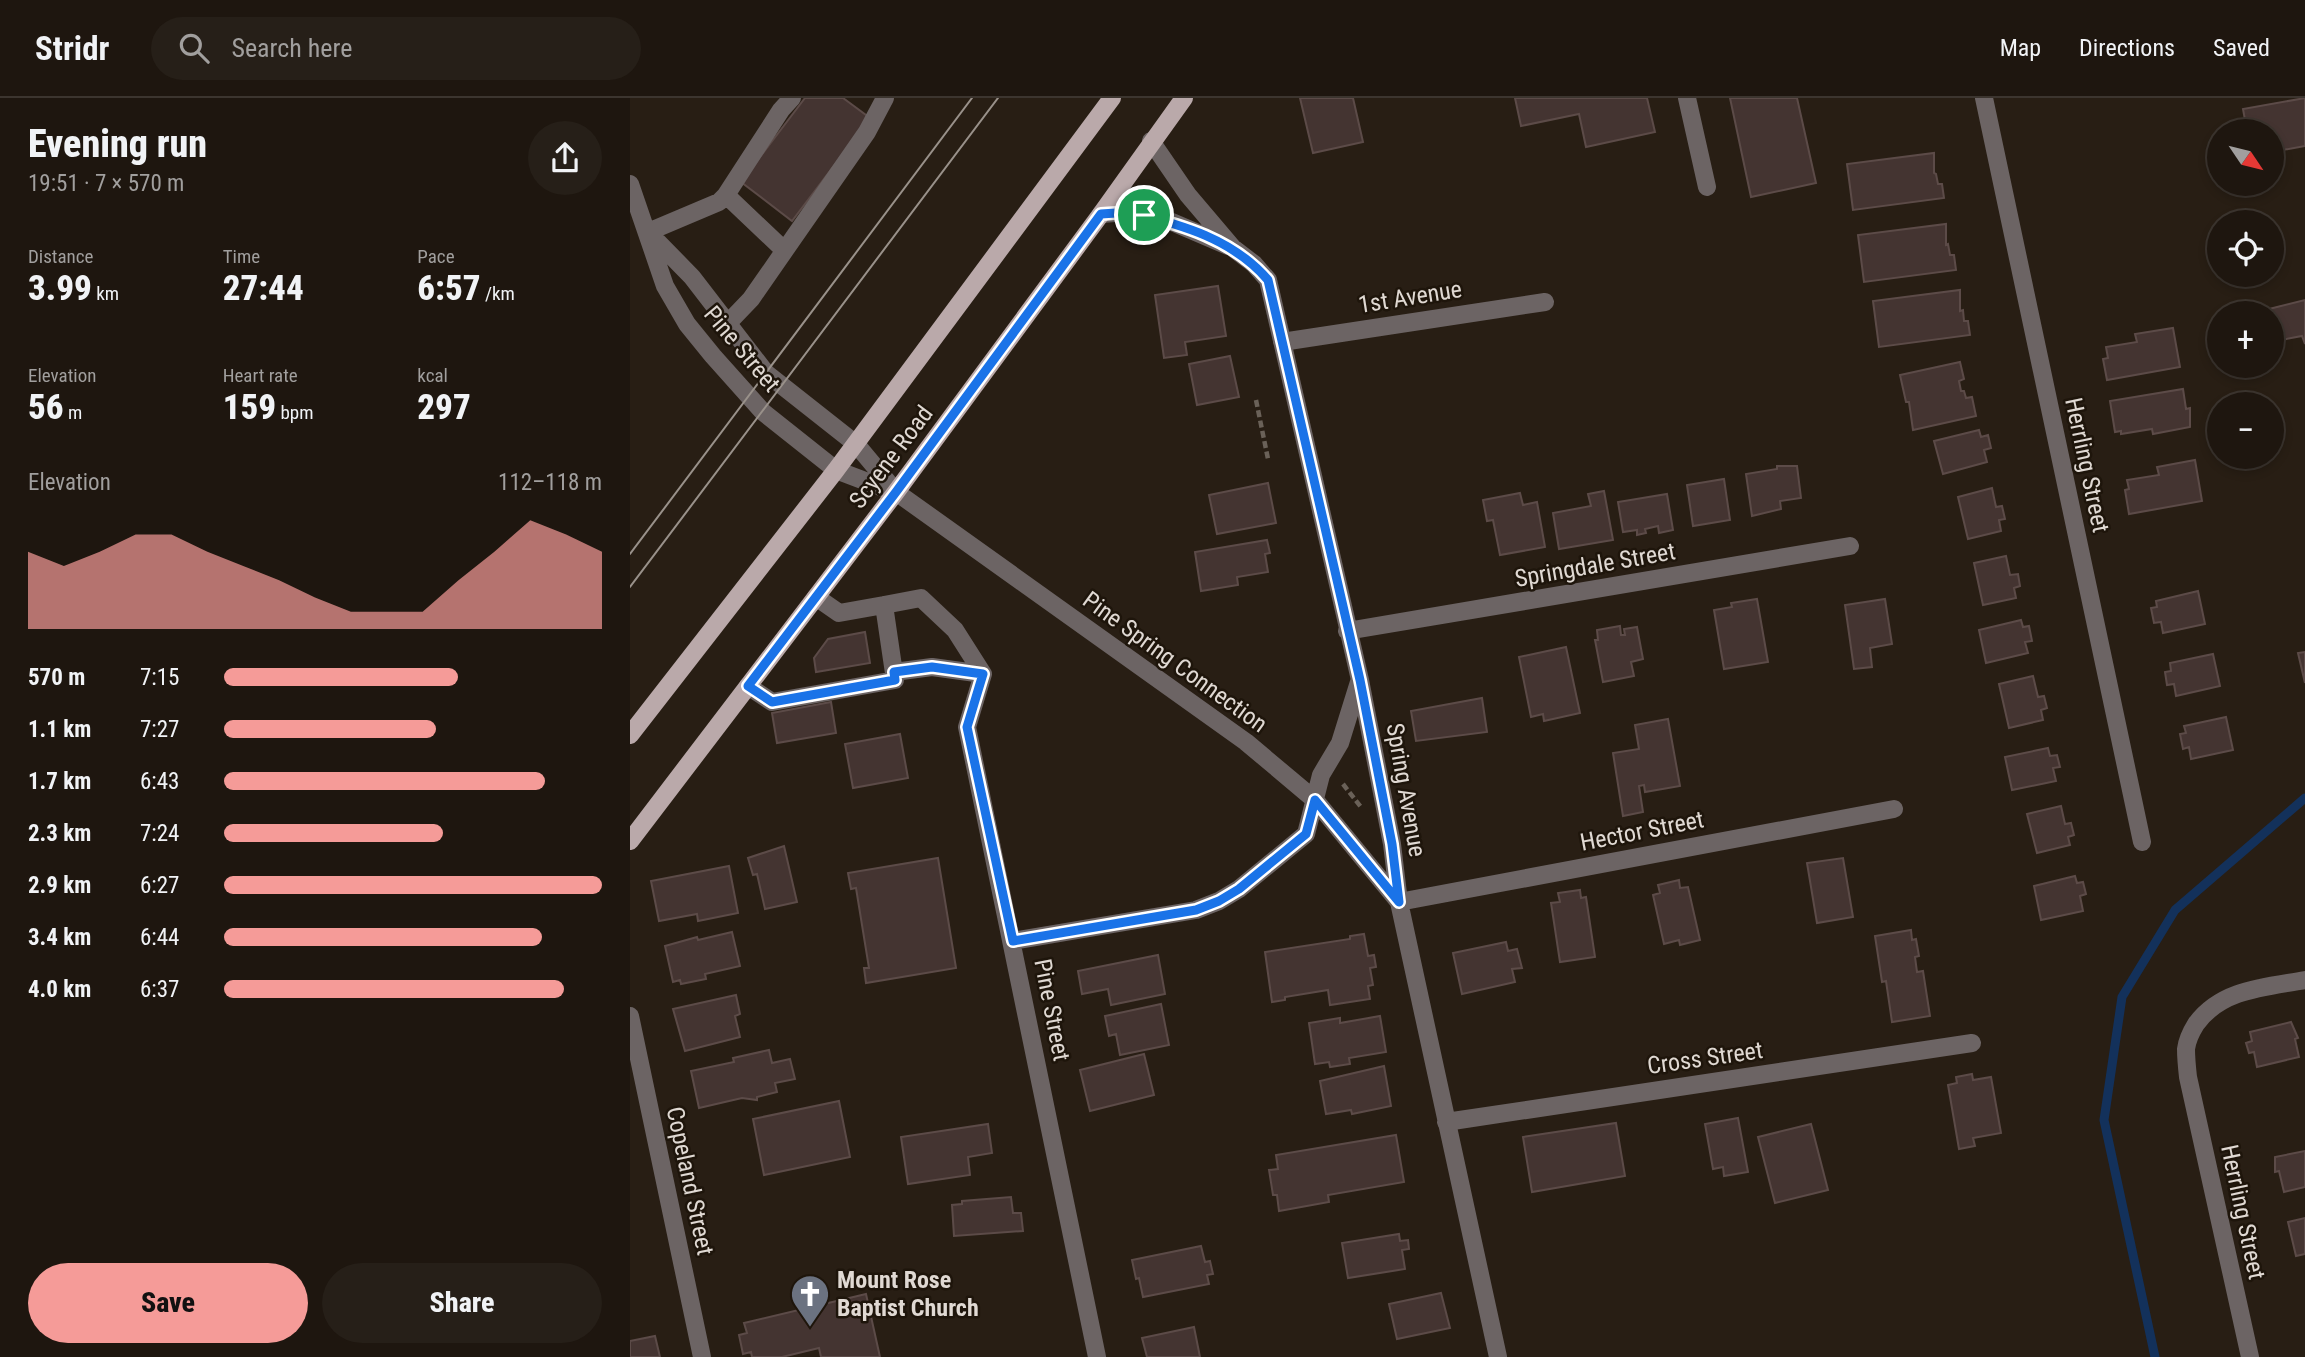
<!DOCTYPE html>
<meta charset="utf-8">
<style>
body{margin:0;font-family:"Roboto Condensed",sans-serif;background:#261f18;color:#f1f3f6;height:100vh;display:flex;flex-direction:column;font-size:26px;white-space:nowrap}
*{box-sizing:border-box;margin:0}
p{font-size:23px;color:#a19f9e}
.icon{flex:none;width:38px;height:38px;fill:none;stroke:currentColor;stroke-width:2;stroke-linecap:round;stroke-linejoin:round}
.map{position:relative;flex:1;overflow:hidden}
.drawer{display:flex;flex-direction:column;background:#1e160f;width:630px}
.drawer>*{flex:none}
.needle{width:46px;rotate:125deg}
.controls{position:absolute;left:1577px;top:21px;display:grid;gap:14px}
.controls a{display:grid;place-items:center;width:77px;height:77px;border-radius:50%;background:#1e160f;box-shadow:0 4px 10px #0003,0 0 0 2px #3c352f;font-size:35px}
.pin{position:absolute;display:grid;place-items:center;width:60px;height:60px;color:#fff;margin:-30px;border:4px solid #fff;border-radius:50%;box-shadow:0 2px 7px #0007}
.round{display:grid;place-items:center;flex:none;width:74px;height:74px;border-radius:37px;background:#261f18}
.overview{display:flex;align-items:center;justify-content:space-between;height:119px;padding:0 28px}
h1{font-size:38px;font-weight:800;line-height:52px}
.stats{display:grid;grid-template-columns:repeat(3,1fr);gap:10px;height:119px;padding:7px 28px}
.stats div{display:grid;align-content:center}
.stats b{font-size:35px;font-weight:800}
.stats small{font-size:19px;font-weight:400}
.stats p{font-size:19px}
.chart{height:196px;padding:14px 28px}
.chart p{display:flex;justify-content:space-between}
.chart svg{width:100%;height:126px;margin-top:7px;fill:#f59b98;opacity:.7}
.button{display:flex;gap:14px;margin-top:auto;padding:14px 28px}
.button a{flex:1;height:80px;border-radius:42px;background:#f59b98;color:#111;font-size:28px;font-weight:800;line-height:80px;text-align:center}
.button a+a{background:#261f18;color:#f1f3f6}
ul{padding:0 28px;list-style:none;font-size:23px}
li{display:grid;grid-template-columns:112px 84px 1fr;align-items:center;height:52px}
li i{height:18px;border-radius:9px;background:#f59b98}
header{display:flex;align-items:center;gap:42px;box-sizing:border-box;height:98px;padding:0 35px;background:#1e160f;border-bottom:2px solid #3c352f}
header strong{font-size:33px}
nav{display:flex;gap:38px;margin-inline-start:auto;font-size:24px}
.search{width:490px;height:63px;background:#261f18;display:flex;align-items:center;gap:18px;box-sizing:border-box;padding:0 24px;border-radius:38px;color:#a19f9e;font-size:26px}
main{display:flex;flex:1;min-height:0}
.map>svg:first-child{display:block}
</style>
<header>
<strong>Stridr</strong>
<div class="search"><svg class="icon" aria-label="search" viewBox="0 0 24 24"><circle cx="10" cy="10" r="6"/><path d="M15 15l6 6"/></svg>Search here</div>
<nav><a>Map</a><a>Directions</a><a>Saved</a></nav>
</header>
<main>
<section class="drawer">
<div class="overview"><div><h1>Evening run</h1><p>19:51 · 7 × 570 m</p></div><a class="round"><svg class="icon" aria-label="share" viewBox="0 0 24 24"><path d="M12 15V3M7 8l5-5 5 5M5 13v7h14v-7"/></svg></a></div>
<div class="stats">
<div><p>Distance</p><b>3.99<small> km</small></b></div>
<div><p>Time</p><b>27:44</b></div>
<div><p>Pace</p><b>6:57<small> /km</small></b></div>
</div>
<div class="stats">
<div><p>Elevation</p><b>56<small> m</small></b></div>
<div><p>Heart rate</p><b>159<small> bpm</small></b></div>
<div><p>kcal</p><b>297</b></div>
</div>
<div class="chart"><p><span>Elevation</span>112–118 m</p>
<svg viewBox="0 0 160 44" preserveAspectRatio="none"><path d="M0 44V17L10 22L20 17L30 11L40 11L50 17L60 22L70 27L80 33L90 38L100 38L110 38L120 27L130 17L140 6L150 11L160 17V44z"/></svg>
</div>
<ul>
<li><b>570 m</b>7:15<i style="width:62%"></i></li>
<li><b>1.1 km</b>7:27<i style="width:56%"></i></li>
<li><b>1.7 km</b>6:43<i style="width:85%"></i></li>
<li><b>2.3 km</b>7:24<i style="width:58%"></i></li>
<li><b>2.9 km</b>6:27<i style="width:100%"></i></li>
<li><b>3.4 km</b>6:44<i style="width:84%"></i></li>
<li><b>4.0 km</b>6:37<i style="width:90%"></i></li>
</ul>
<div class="button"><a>Save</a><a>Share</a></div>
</section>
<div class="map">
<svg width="1675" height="1259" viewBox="0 0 1675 1259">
<rect width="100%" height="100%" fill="#281e14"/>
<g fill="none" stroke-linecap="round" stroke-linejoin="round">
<path stroke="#13315b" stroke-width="9" d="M1525,1259L1474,1022L1492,899L1545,812L1675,700"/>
</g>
<path fill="#443431" stroke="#5c4b48" stroke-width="2" d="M175,0H213L240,20L162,123L111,84Z
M670,0H723L733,44L683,55Z
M885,0H1017L1025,34L956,49L949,16L891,28Z
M1100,0H1167L1186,85L1121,99Z
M1675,0V48L1642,54V33H1617L1613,11Z
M1304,55V75L1306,76L1308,86H1312L1314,100L1223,112L1217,66Z
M1316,126V147L1318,146L1320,157H1324L1326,172L1234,184L1228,137Z
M588,188L596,238L555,244L557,257L534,260L525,197Z
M1330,192V213L1333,212L1334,223H1338L1340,237L1249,249L1243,203Z
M1675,202V246L1672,238L1646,243L1639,211Z
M1543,230L1550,269L1477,282L1473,261L1478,260L1476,249L1507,244L1505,236Z
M600,258L609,299L567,307L559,266Z
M1330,264L1334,281L1329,283L1331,293H1334L1336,300L1342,299L1346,318L1283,332L1279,304H1276L1270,277Z
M1553,291L1556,311L1560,310V329L1523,336L1522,331L1491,336V333L1485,334L1480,303Z
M1349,332L1351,339L1358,337L1361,350L1354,352L1357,364L1313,376L1304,343Z
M1565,362L1572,403L1499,416L1495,392L1499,391L1497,382L1529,377L1527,369Z
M1147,368H1167L1171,400L1150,403L1151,411L1122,418L1116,376L1147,371Z
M1094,381L1100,422L1063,428L1057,387Z
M638,385L646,425L587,436L579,397Z
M1362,390L1366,409L1372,408L1375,421L1369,422L1371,433L1338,441L1328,399Z
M974,393L983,442L929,451L923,415L961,408L958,396Z
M890,395L893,407L907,404L915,449L870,457L863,422L857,423L853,402Z
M1037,396L1043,432L1029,435L1028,428L1015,431L1016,435L1007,437V432L993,434L988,404Z
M637,442L640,455L635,456L638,474L607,479L608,487L571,493L565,454Z
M1376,458L1380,477L1388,476L1390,488L1384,490L1386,500L1353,507L1344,465Z
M1568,493L1575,526L1533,535L1531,524L1524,525L1521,510L1527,509L1526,503Z
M1127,501L1138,564L1094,571L1084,512L1102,509L1101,505Z
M1255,501L1262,546L1240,550L1242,569L1224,571L1215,507Z
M1391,522L1393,529L1399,528L1402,543L1395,544L1398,555L1356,565L1349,532Z
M990,528L991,537H995L994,531L1007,529L1013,561L1001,564L1004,578L973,584L965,542H968L967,532Z
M235,534L240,565L186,574L184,560L198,541Z
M936,549L950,615L914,623L913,616L901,619L889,559Z
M1675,554V585L1668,555Z
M1583,556L1590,588L1546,598L1544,586L1537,587L1535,574L1541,573L1540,565Z
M1403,578L1408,599L1414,598L1417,610L1411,612L1413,622L1379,630L1369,586Z
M852,600L857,634L786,643L781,613Z
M201,604L206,635L147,645L142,615Z
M1596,619L1603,652L1561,661L1559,649L1553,651L1550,636L1556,635L1554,628Z
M1038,621L1050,688L1015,694L1014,687L1009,688L1013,714L993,718L983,655L1009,651L1005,627Z
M270,636L278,680L223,690L215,646Z
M1418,650L1420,658L1427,657L1430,669L1423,670L1426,683L1382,692L1375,659Z
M1431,708L1435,726L1441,725L1444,737L1438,739L1440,747L1407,755L1397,716Z
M154,748L167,804L135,811L127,776L123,777L118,760Z
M308,760L326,870L236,885L234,870H239L226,790L221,791L218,775Z
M1213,760L1223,819L1187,825L1177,765Z
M99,768L108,815L68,823L67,816L29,823L21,783Z
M1445,778L1447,785L1453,784L1456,796L1450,798L1453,813L1411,822L1404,788Z
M1049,782L1050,790L1058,789L1070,842L1050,847L1049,842L1034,846L1023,797L1030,795L1028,787Z
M950,792L951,800L956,799L965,859L930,864L921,805L930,804L928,795Z
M1281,832L1282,842L1286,841L1289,858L1285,859L1287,874L1293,873L1300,918L1262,924L1256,883L1252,884L1245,838Z
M102,834L110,868L75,876L76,881L51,886L50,882L43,884L35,848L67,839L68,842Z
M734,836L738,858L744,857L746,869L740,870L743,887L738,888L740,901L700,907L698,892L655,899V902L642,904L635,854L720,841V838Z
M876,844L878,853L887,851L892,870L882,871L885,884L832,896L823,855Z
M528,857L535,896L481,907L478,891L452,896L448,873Z
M106,897L110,916L105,918L110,939L55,953L43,911Z
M531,906L539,947L490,957L486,936L479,938L475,918Z
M750,918L756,954L719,960L720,966L700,969L699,964L685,966L679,925L710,920V925Z
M1661,924L1668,940L1665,941L1669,959L1627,969L1624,954L1619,955L1616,945L1622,943L1620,934Z
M139,952L142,965L160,961L165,981L145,985L147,994L127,999V1002L112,1000L69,1010L61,973L104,964L103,960Z
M514,956L524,997L460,1013L450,972Z
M754,968L761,1008L722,1016L721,1012L696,1016L690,983Z
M1342,976L1343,982L1361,979L1371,1035L1343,1040L1345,1048L1329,1051L1318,987L1327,985L1326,979Z
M209,1003L220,1059L134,1077L123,1021Z
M1108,1020L1118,1074L1094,1078L1093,1069L1083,1071L1075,1026Z
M986,1025L995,1078L902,1094L893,1039Z
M358,1026L362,1055L338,1059L340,1077L278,1086L271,1039Z
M1181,1026L1198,1092L1145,1105L1128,1039Z
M766,1037L774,1084L698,1097L699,1104L649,1113L647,1097H643L639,1072L648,1071L646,1057Z
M1675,1053V1089L1654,1094L1649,1073L1645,1074V1059Z
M381,1099L383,1115H391L393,1133L324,1138L322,1107L332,1106V1103Z
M1675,1120V1156L1666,1158L1658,1124Z
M769,1136L770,1143L778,1142L779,1151L772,1152L775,1171L718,1180L712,1145Z
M571,1148L575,1164L580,1163L583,1176L577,1177L579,1186L513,1199L509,1180L506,1181L502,1162Z
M811,1195L820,1230L767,1241L759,1206Z
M236,1196L250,1259H191L189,1250L152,1259H122L121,1254L113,1256L109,1237L117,1235L114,1225Z
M564,1229L570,1259H517L512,1240Z
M25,1238L30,1259H0V1243Z"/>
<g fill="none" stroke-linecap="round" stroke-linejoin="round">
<path stroke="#6a6158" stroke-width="4.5" stroke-dasharray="7 3.5" stroke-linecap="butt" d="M626,302L638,361
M713,686L731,709"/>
<path stroke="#6c6464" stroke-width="18" d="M1057,0L1077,89
M1354,0L1512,744
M521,43L558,97L603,150L624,166L638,182L730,582L762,746L769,804L868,1259
M0,86L35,188L57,226L83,258L133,314L206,372L264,394
M96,97L154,152
M471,116L501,114L542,124L598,148
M18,134L62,179L136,275L226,346L266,394L616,644L685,702L769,804
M18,134L89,104L96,97L151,12L162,0
M98,225L121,201L237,34L255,0
M652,244L915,204
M254,507L291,500L325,532L353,576
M717,533L1220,448
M264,574L302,569L353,576
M353,576L337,629L467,1259
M118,588L142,604L265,582L254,507L209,515L186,499
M769,804L1264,711
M383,843L566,812L589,803L609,791L676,736L691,677L710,645L729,584
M0,918L72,1259
M816,1024L1342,945
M1620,1259L1558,979C1557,970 1556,960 1556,951C1557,943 1561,934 1566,926C1591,891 1636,889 1675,882"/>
<path stroke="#baa9aa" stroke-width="18" d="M0,637L206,372L482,0
M0,743L266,394L471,116L554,0"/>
<path stroke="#99918a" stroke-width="2" d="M0,456L342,0
M0,489L368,0"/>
</g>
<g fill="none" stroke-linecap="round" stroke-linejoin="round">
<g stroke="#fff" stroke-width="14">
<path id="route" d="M501,114C552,127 603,141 638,182L730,582L762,746L769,804L685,702L676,736L609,791L589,803L566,812L383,843L337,629L353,576L302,569L264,574L265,582L142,604L118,588L266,394L471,116Z"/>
</g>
<use href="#route" stroke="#1a73e8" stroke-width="9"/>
</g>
<defs>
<g id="church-pin" transform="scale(2.0125)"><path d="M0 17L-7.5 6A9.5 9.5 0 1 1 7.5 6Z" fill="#6b7280" stroke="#1e150b"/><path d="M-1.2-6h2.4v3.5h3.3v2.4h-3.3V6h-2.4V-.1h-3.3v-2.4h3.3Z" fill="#fff"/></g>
</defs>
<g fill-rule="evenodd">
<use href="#church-pin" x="180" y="1196"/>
</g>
<g text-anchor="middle" stroke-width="5" stroke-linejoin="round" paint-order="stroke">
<g font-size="24" fill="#e0d9d3" stroke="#1e150b">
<text transform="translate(780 199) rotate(-9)" y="8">1st Avenue</text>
<text transform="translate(112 251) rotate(50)" y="8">Pine Street</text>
<text transform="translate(261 359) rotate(-53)" y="8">Scyene Road</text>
<text transform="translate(1457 367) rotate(78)" y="8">Herrling Street</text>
<text transform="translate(965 467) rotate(-10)" y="8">Springdale Street</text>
<text transform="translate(545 564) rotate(36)" y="8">Pine Spring Connection</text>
<text transform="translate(776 692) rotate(80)" y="8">Spring Avenue</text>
<text transform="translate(1012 733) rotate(-11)" y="8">Hector Street</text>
<text transform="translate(422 912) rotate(79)" y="8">Pine Street</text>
<text transform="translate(1075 960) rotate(-8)" y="8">Cross Street</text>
<text transform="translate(60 1083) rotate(78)" y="8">Copeland Street</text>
<text transform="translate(1613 1114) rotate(78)" y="8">Herrling Street</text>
</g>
<g font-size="24" font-weight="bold" fill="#e0d9d3" stroke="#1e150b" text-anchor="start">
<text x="207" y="1190">Mount Rose<tspan x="207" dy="28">Baptist Church</tspan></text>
</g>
</g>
</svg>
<div class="controls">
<a><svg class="needle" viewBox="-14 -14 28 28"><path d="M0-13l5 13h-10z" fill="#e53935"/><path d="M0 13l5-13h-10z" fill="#a19f9e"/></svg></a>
<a><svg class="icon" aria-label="locate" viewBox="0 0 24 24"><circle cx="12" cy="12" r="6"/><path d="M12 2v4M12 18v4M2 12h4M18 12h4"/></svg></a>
<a>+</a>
<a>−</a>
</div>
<div class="pin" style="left:514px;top:117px;background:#1e9e55"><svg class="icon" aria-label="arrive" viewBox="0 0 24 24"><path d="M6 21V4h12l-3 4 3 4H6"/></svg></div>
</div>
</main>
